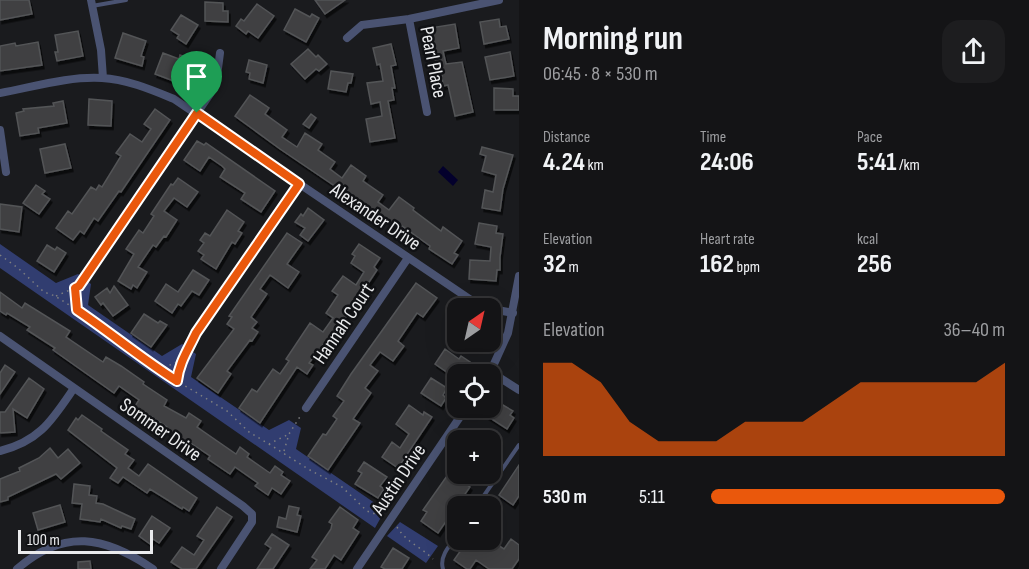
<!DOCTYPE html>
<meta charset="utf-8">
<style>
body{margin:0;font-family:"Sofia Sans Condensed",sans-serif;background:#1d1d1f;color:#f1f3f6;height:100vh;display:flex;flex-direction:column;font-size:22px;white-space:nowrap}
*{box-sizing:border-box;margin:0}
p{font-size:20px;color:#9d9ea1}
.icon{flex:none;width:33px;height:33px;fill:none;stroke:currentColor;stroke-width:2;stroke-linecap:round;stroke-linejoin:round}
.map{position:relative;flex:1;overflow:hidden}
.drawer{display:flex;flex-direction:column;background:#141416;width:510px}
.drawer>*{flex:none}
.needle{width:39px;rotate:34deg}
.fabs{position:absolute;left:447px;top:298px;display:grid;gap:12px}
.fabs a{display:grid;place-items:center;width:54px;height:54px;border-radius:12px;background:#141416;box-shadow:0 6px 24px #0002,0 0 0 2px #333335;font-size:30px}
.scale{position:absolute;left:18px;bottom:15px;width:135px;box-sizing:border-box;padding-left:6px;border:3px solid #eaebed;border-top:0;font-size:16px;line-height:21px;white-space:nowrap;color:#eaebed;-webkit-text-stroke:4px #111215;paint-order:stroke}
.pin{position:absolute;display:grid;place-items:center;width:51px;height:51px;color:#fff;margin:-62px -26px;border-radius:50% 50% 50% 0;rotate:-45deg;box-shadow:0 0 6px #0007}
.pin .icon{rotate:45deg}
.round{display:grid;place-items:center;flex:none;width:63px;height:63px;border-radius:18px;background:#1d1d1f}
.head{display:flex;align-items:center;justify-content:space-between;height:102px;padding:0 24px}
h1{font-size:33px;font-weight:700;line-height:45px}
.metrics{display:grid;grid-template-columns:repeat(3,1fr);gap:9px;height:102px;padding:6px 24px}
.metrics div{display:grid;align-content:center}
.metrics b{font-size:26px;font-weight:700}
.metrics small{font-size:16px;font-weight:400}
.metrics p{font-size:16px}
.chart{height:168px;padding:12px 24px}
.chart p{display:flex;justify-content:space-between}
.chart svg{width:100%;height:108px;margin-top:6px;fill:#ea580c;opacity:.7}
ul{padding:0 24px;list-style:none;font-size:20px}
li{display:grid;grid-template-columns:96px 72px 1fr;align-items:center;height:45px}
li i{height:15px;border-radius:8px;background:#ea580c}
main{display:flex;flex:1;min-height:0}
.map>svg:first-child{display:block}
</style>
<main>
<div class="map">
<svg width="519" height="569" viewBox="0 0 519 569">
<defs>
<filter id="shadow"><feDropShadow dx="2" dy="3.5" stdDeviation="0" flood-color="#0009"/></filter>
</defs>
<rect width="100%" height="100%" fill="#1a1b1e"/>
<path fill="#313d70" d="M0,244L56,283L78,274L91,284L88,305L162,356L182,344L196,354L191,377L269,430L289,420L301,428L296,449L385,510L375,528L0,268Z
M400,522L438,546L426,563L387,536Z"/>
<path fill="#03002c" d="M443,166L458,180L453,186L438,172Z"/>
<path fill="#404143" stroke="#535457" stroke-width="1.5" filter="url(#shadow)" d="M0,0H29L32,14L0,20Z
M315,0H345L325,14Z
M205,2L223,3V11H228V22L205,21Z
M257,4L274,16L258,38L248,31L246,34L236,26L241,19L244,21Z
M295,9L310,17L312,14L319,18L306,42L284,30Z
M181,15L198,25L186,44L177,38L179,35L171,30Z
M499,19L500,27L506,26L509,39L484,44L480,22Z
M455,24L459,48L443,51L446,64L462,62L473,112L455,116L448,85L443,86L442,76L438,77L430,28Z
M78,31L83,56L57,61L55,52H58L55,35Z
M123,33L146,41L141,56L144,57L142,66L115,58Z
M38,42L42,65L0,71V46L15,43L16,46Z
M391,44L396,65L391,66L395,88H392L394,100L388,101L395,138L370,142L366,119L382,116L380,102L371,104L367,83L383,81L380,64L377,65L373,48Z
M308,49L316,57L318,55L327,64L319,71L316,69L305,79L291,64Z
M510,52L514,76L490,80L485,57Z
M163,53L179,59L180,55L188,58L179,83L155,74Z
M249,60L267,65L263,83L249,79L250,73L246,72Z
M331,71L353,74L351,83H348L346,92L328,89Z
M494,88L513,89V96H519V110H494Z
M250,95L269,108L265,114L287,130L282,137L297,147L305,133L322,144L318,150L335,162L330,169L342,178L351,165L366,176L363,181L383,195L378,202L389,210L399,197L414,208L413,210L441,231L443,227L462,241L454,253L458,255L452,264L429,249L430,246L402,226L401,227L394,223L393,225L346,191L345,193L280,149L235,116Z
M89,99L112,101L111,126L88,125Z
M63,101L67,123L38,128L39,133L20,136L16,113L24,111L23,109L54,106L53,103Z
M155,109L170,120L121,192L119,191L98,221L94,218L84,234L80,231L73,240L56,228L68,211L72,214L91,187L96,190L99,185L102,187L121,156L116,153L130,134L142,142L151,129L144,124Z
M311,114L316,118L309,128L303,124Z
M197,141L204,145L206,143L275,191L261,212L241,199L245,193L220,177L225,169L222,166L209,157L200,171L184,160Z
M65,144L71,168L45,173L40,149Z
M482,147L513,155L503,189L500,211L482,208L485,190L493,192L496,175L482,171L486,156L480,154Z
M178,178L198,192L187,207L174,198L164,211L177,220L166,237L164,236L156,247L153,245L138,267L147,272L137,288L133,285L131,289L118,281L134,254L126,249L139,230L143,233L154,216L151,214L171,184L173,185Z
M36,185L45,191L42,194L50,199L39,214L23,203Z
M0,204L22,207L19,232L0,229Z
M308,208L324,220L308,241L300,235L305,228L295,222L301,214L303,216Z
M227,210L244,222L238,231L242,233L235,244L232,242L216,269L201,259L204,255L198,251L204,243L200,240L205,233L210,236Z
M479,223L497,226L496,233L503,234L500,257V270H497L496,281L469,279L470,260L490,261L491,247L475,244Z
M287,233L302,243L287,264L299,272L288,288L270,275L260,289L267,294L251,317L257,322L252,328L258,332L252,341L250,340L227,371L231,374L218,393L197,378L234,329L227,324L232,317L229,316Z
M359,244L380,258L374,267L377,270L326,347L323,345L309,363L313,365L307,374L297,367L260,423L239,408L252,389L257,392L273,369L280,374L289,361L286,359L310,323L323,332L333,318L326,313L338,295L332,291L343,276L356,285L364,272L351,263L355,256L352,254Z
M47,245L55,250L57,247L66,253L54,272L37,261Z
M193,270L209,280L199,295L192,291L181,306L178,304L172,313L155,301L166,284L178,292Z
M416,283L437,298L423,317L417,313L398,341L404,346L393,361L380,352L370,365L378,371L365,388L371,393L353,419L360,423L328,470L308,456L323,434L326,435L337,419L333,416L344,401L337,396L351,374Z
M114,286L128,305L113,316L103,303L101,305L95,297L107,288L110,293Z
M0,292L22,308L25,303L70,331L66,337L103,362L106,357L121,366L144,382L143,384L167,400L164,406L186,418L189,413L201,421L197,427L236,454L240,447L249,454L247,457L267,471L270,473L275,466L283,472L281,475L290,481L281,494L272,488L268,495L255,486L258,483L235,467L230,474L208,459L210,456L189,442L187,445L165,430L167,427L135,406L139,400L119,386L114,393L53,350L55,348L27,330L30,327L7,313L6,315L0,311Z
M144,314L158,323L160,321L167,325L151,347L131,333Z
M445,349L459,359L461,356L470,362L462,372L459,370L454,377L435,364Z
M5,365L15,372L0,394V373Z
M29,378L44,389L27,418L13,409L15,432L0,433V412H5Z
M431,378L447,388L443,395L446,398L441,406L421,393Z
M496,401L513,411L510,415L514,418L507,429L487,416Z
M409,405L423,415L424,412L432,417L398,468L382,457L392,442L400,448L409,434L396,424Z
M82,415L102,429L101,431L128,450L125,454L134,460L128,468L139,476L148,464L197,498L189,511L183,507L182,509L150,489L147,493L123,477L118,483L110,478L117,468L68,430L76,418L78,420Z
M50,448L58,458L68,449L80,463L61,479L56,474L8,497V500L0,502V479L20,471L19,468L39,458Z
M364,462L387,477L380,486L384,489L378,498L355,484L362,473L358,471Z
M519,465V496L513,505L499,495Z
M449,473L470,487L438,533L421,521L427,512L423,510Z
M74,484L90,486L89,495L97,496L96,503L103,504L135,519L131,529L122,526L121,528L101,519L100,522L80,519L82,504L72,503Z
M60,505L65,522L38,530L33,513Z
M289,506L299,508L297,515L301,516L297,532L277,527L279,517L286,519Z
M217,507L232,517L196,569H182L171,562L182,547L194,555L204,540L197,536Z
M340,507L358,520L353,528L359,532L341,560L334,555L325,569H310L317,560L312,557L331,529L332,524L329,522Z
M152,516L170,528L159,543L153,539L150,544L139,536Z
M272,534L289,545L273,569H257L271,548L265,544Z
M511,539L519,545V559L512,569H489L476,560L470,569H467L454,560L468,540H490L504,549Z
M393,548L409,558L402,569H385L381,567Z
M90,561L91,569H78V562Z"/>
<g fill="none" stroke-linecap="round" stroke-linejoin="round">
<path stroke="#7e7f81" stroke-width="1.5" stroke-dasharray="1.5 4.5" stroke-linecap="butt" d="M0,255L18,268L44,292L55,296L77,310L119,339L132,351L157,369L227,411L249,432L269,444L289,434
M75,289L77,308
M56,296L79,286L89,271
M158,369C180,362 183,361 193,340
M177,380L181,361
M269,444L308,469L342,487L367,511L381,516
M284,451L289,434L301,415
M397,527C406,542 421,547 433,559"/>
<path stroke="#4a5372" stroke-width="4" d="M92,6L126,0
M476,507L519,445
M443,569C439,556 450,545 458,535"/>
<path stroke="#4a5372" stroke-width="8" d="M91,0L101,50L103,78
M409,19L427,112
M347,38L362,25L409,19L499,0
M0,93C33,87 69,76 102,78C126,79 152,90 174,99L471,300L492,309L513,313
M0,130L6,172
M94,264L210,94L217,76L220,53
M196,333L299,184
M0,336L243,506L252,514V522L221,569
M491,372L519,390
M489,375L508,333L519,276
M306,408L408,258
M0,451C40,441 52,420 74,388
M17,569C64,528 105,536 153,569
M357,569L466,408"/>
</g>
<g fill="none" stroke-linecap="round" stroke-linejoin="round">
<g stroke="#fff" stroke-width="12">
<path id="route" d="M197,113L299,184L196,333C188,350 179,363 177,381C142,359 111,333 77,310L75,288L79,286Z"/>
</g>
<use href="#route" stroke="#ea580c" stroke-width="8"/>
</g>
<g text-anchor="middle" stroke-width="5" stroke-linejoin="round" paint-order="stroke">
<g font-size="20" fill="#eaebed" stroke="#111215">
<text transform="translate(434 62) rotate(79)" y="7">Pearl Place</text>
<text transform="translate(376 216) rotate(34)" y="7">Alexander Drive</text>
<text transform="translate(343 323) rotate(-56)" y="7">Hannah Court</text>
<text transform="translate(161 429) rotate(35)" y="7">Sommer Drive</text>
<text transform="translate(398 479) rotate(-56)" y="7">Austin Drive</text>
</g>
</g>
</svg>
<div class="fabs">
<a><svg class="needle" viewBox="-14 -14 28 28"><path d="M0-13l5 13h-10z" fill="#e53935"/><path d="M0 13l5-13h-10z" fill="#9d9ea1"/></svg></a>
<a><svg class="icon" aria-label="locate" viewBox="0 0 24 24"><circle cx="12" cy="12" r="6"/><path d="M12 2v4M12 18v4M2 12h4M18 12h4"/></svg></a>
<a>+</a>
<a>−</a>
</div>
<div class="scale">100 m</div>
<div class="pin" style="left:197px;top:113px;background:#1e9e55"><svg class="icon" aria-label="arrive" viewBox="0 0 24 24"><path d="M6 21V4h12l-3 4 3 4H6"/></svg></div>
</div>
<section class="drawer">
<div class="head"><div><h1>Morning run</h1><p>06:45 · 8 × 530 m</p></div><a class="round"><svg class="icon" aria-label="share" viewBox="0 0 24 24"><path d="M12 15V3M7 8l5-5 5 5M5 13v7h14v-7"/></svg></a></div>
<div class="metrics">
<div><p>Distance</p><b>4.24<small> km</small></b></div>
<div><p>Time</p><b>24:06</b></div>
<div><p>Pace</p><b>5:41<small> /km</small></b></div>
</div>
<div class="metrics">
<div><p>Elevation</p><b>32<small> m</small></b></div>
<div><p>Heart rate</p><b>162<small> bpm</small></b></div>
<div><p>kcal</p><b>256</b></div>
</div>
<div class="chart"><p><span>Elevation</span>36–40 m</p>
<svg viewBox="0 0 160 44" preserveAspectRatio="none"><path d="M0 44V6L10 6L20 14L30 30L40 38L50 38L60 38L70 30L80 30L90 30L100 22L110 14L120 14L130 14L140 14L150 14L160 6V44z"/></svg>
</div>
<ul>
<li><b>530 m</b>5:11<i style="width:100%"></i></li>
</ul>
</section>
</main>
